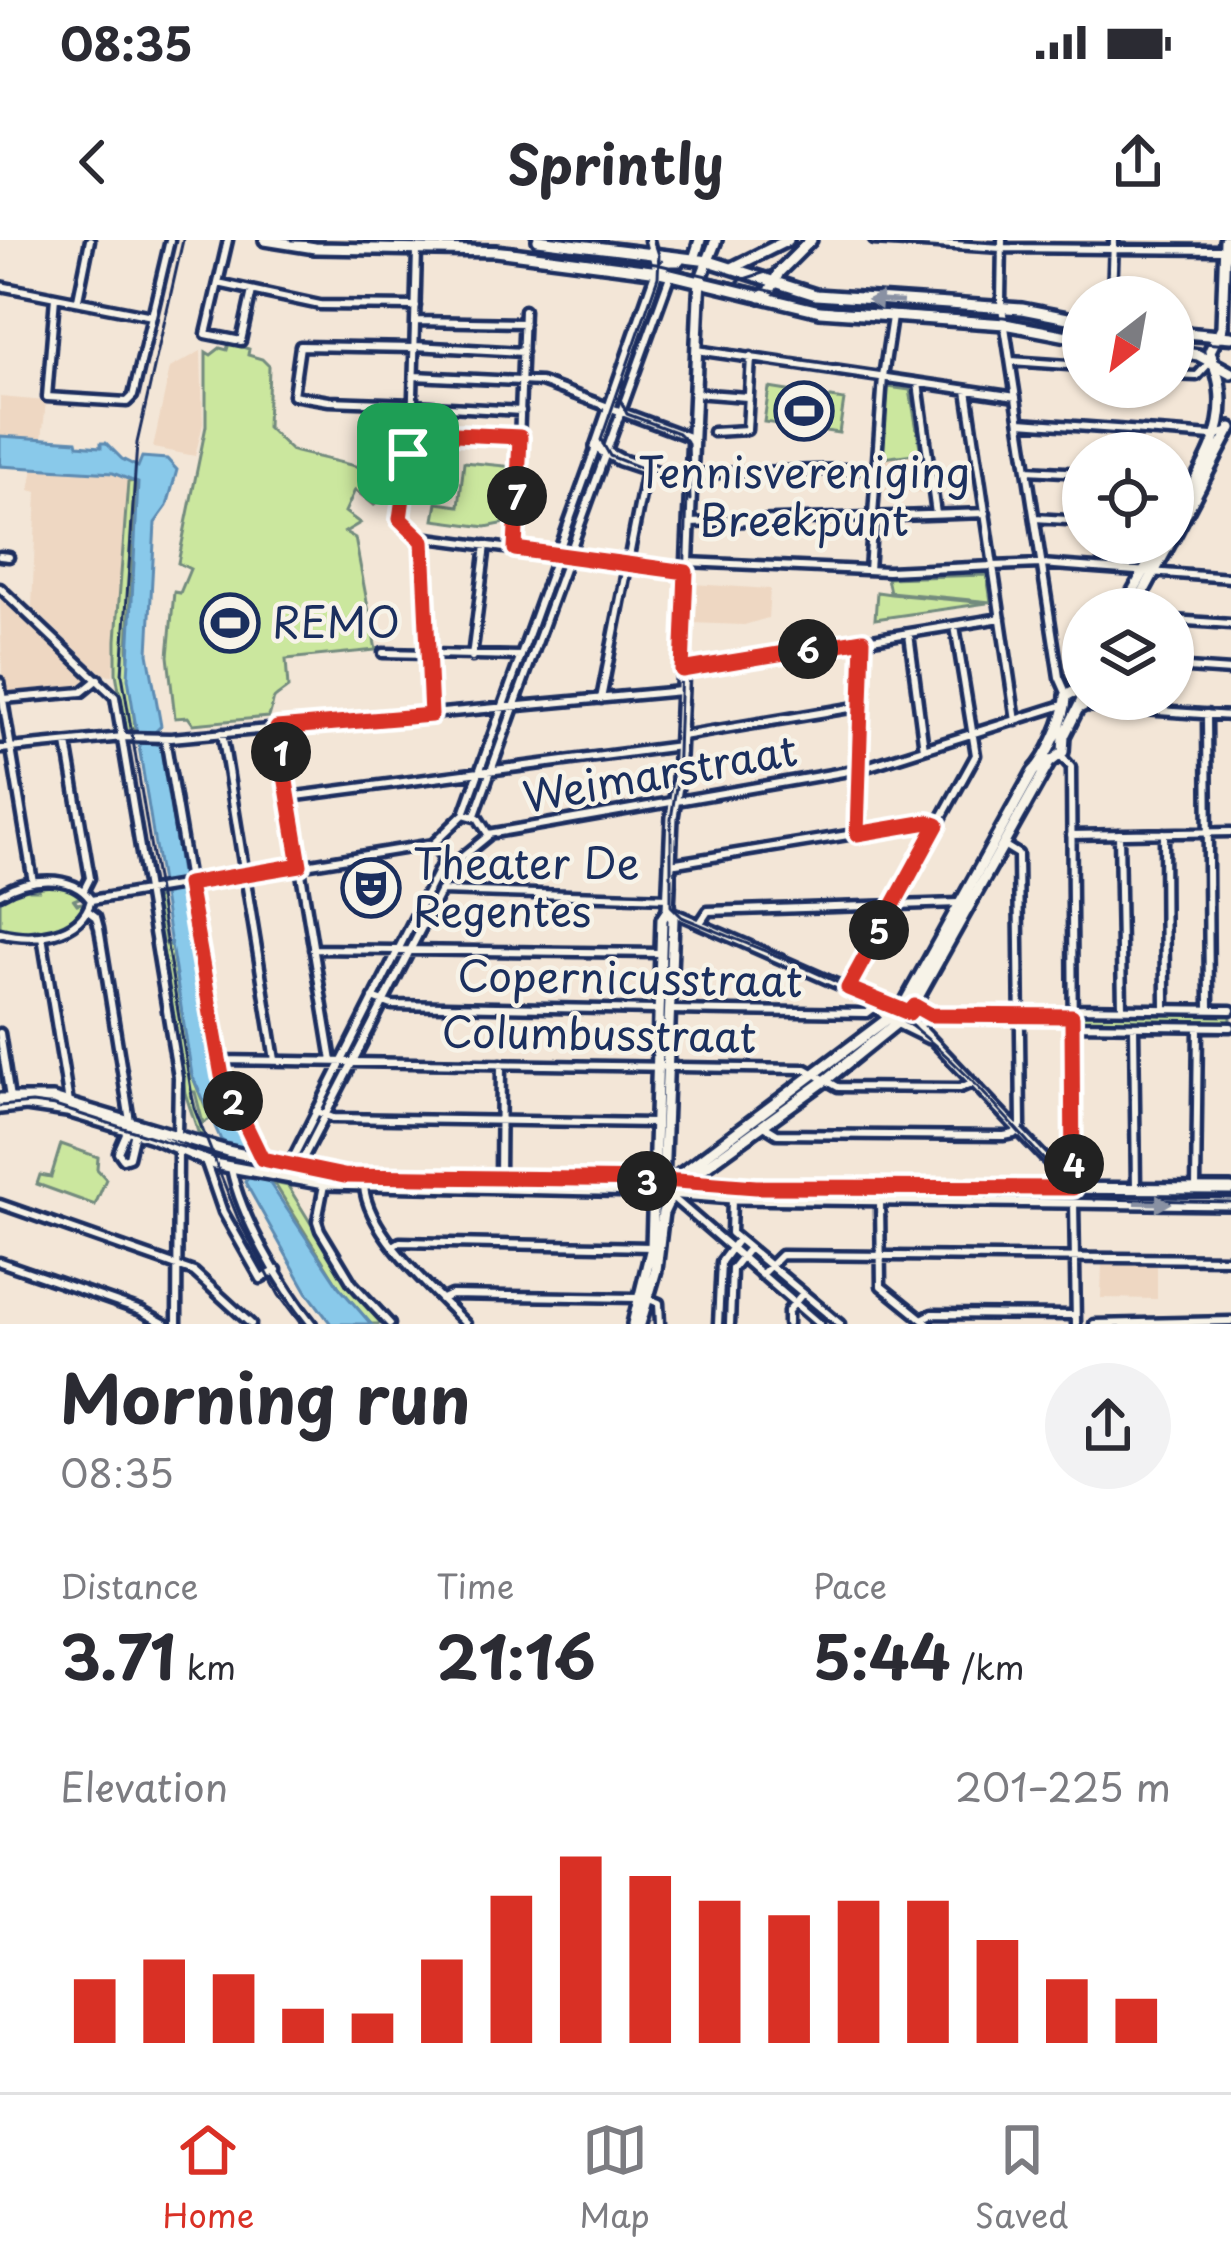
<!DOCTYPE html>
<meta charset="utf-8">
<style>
body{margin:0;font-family:"Playpen Sans",sans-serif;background:#f2f2f3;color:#2b2b33;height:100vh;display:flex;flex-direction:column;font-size:45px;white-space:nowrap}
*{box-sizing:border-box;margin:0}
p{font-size:39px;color:#7c7c81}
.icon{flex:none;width:66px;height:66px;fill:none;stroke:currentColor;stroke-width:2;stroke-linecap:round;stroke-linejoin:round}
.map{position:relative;height:1084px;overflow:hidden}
.sheet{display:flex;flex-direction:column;background:#fff;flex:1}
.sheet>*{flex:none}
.needle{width:78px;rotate:211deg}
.tools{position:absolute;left:1062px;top:36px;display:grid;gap:24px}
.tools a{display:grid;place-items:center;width:132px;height:132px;border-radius:50%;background:#fff;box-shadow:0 3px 9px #0004;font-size:60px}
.pin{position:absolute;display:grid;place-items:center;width:102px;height:102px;color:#fff;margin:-51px;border-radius:24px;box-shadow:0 6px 18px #0006}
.km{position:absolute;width:60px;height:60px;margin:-30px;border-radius:50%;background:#222;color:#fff;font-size:33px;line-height:60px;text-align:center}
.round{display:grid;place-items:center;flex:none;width:126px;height:126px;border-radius:63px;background:#f2f2f3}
.overview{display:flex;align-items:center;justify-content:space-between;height:204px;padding:0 60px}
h1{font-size:66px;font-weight:700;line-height:90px}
.figures{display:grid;grid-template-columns:repeat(3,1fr);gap:18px;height:204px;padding:12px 60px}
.figures div{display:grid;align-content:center}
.figures b{font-size:60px;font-weight:700}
.figures small{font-size:33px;font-weight:400}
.figures p{font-size:33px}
.chart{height:336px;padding:24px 60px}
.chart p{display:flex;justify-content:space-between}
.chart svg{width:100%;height:216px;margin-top:12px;stroke:#d93025;stroke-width:6}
.status{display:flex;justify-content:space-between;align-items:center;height:84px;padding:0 60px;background:#fff;direction:ltr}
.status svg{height:33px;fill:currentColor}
header{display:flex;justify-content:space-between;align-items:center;height:156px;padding:0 60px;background:#fff;font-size:54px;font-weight:700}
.tab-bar{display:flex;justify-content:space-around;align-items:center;height:168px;border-top:3px solid #e1e1e2;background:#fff;font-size:33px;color:#7c7c81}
.tab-bar a{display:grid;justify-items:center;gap:6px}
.tab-bar .active{color:#d93025}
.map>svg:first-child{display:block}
</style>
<div class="status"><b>08:35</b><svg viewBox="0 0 49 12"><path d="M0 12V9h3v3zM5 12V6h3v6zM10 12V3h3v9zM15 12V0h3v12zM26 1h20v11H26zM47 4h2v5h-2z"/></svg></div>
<header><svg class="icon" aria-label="back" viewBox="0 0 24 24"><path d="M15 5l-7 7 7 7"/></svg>Sprintly<svg class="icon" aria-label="share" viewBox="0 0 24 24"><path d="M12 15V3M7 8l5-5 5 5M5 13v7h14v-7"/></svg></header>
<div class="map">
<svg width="1231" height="1084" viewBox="0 0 1231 1084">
<rect width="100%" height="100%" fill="#f3e6d7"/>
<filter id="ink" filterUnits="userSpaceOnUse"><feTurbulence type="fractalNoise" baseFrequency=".00833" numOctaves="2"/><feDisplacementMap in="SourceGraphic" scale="24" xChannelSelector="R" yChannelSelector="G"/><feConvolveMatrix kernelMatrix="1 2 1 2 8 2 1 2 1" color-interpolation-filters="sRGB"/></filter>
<g filter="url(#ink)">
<path fill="#eed7c2" d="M201,111L203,184L195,216L153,208L170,128Z
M0,157L46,161L42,200L0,196Z
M921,213L928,253L880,250L882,218Z
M34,228L113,233L128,239L113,435L102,434L32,367L37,252L30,250Z
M693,344L770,349L768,378L744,385L691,383Z
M0,358L92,439L86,448L3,460Z
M1102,1022H1157V1059L1101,1058Z"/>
<path fill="#cbe79e" stroke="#738b7e" stroke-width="3" d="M229,103L249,109L248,115L262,119L269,126L267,187L292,211L380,232L384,253L374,265L355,250L345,272L360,283L345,292L355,298L376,410L286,419L288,448C267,464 277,453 269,477L193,484L188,477L175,478L168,416L174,352L180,353L190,329L178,323L206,186V112L211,115L220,108L227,110Z
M888,147L910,150L921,213L882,218Z
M769,148L844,160L839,193L764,182Z
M464,222L515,227L511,282L486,287L434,280L437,263L459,266Z
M136,241L128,409L135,488L126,492L116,433V400L128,242Z
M987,335L991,362L890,352L887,338Z
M877,352L891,354L987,363L875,379Z
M40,643L70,646L86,655L74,660L77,664L87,662C80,683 56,695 38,689L37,694L0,690V657L29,645L30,650H39Z
M159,658L166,704L171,705L192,835L210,879L203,883L195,852H191L203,894L199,895L185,853L153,659Z
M1083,770L1231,773V784L1088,783L1078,780Z
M61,904L98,917L97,929L106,939L95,965L37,944L40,935L51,937Z
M266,941L288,946L349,1046L384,1084H371L339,1047L276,946Z"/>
<path fill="#89c9ea" stroke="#5d8bb2" stroke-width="3" d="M0,196L77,201L78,205L101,207V203H106L122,219L138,227L142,217L167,219L177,230L167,266L155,283L148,413L161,486L155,492L157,504L162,508L208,812L216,843L249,904L247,909L339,1047L371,1084H331L307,1052L245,942L249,937L230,905L221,900L192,835L128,438L138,243L113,233L0,226Z"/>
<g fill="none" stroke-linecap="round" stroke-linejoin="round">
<g stroke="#1b2f5e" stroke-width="15">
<path id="street" d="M228,0L206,94L241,101L252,51
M649,0L657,32
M874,0L1002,8L1223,10
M1002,0L1001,61L1059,437L1067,455
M417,10L412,192L400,279L423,301L431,475
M218,43L320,65L416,66
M0,46L152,76
M55,57L47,157L127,162L133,156L170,0
M1112,57L1114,0
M78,59L90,0
M416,81L524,83
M415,106L523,112
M697,110L1016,157
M1011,121L1083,126
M1173,135L1197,136L1210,122
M414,136L541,142L692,198
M918,143L936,274
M967,150L993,326L1041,324L1231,338
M694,153L747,157
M413,164L329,161L293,155L300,106L415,108
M413,165L521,171
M1020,182L1212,196L1231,191
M412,192L520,197
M713,192L747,190L751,117
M1027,230L1083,233
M693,234L876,228
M1173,240L1192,244
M1035,278L1083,281
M690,283L986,273
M421,297L686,332
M515,309L524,70
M0,316L9,317
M686,322L888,331L993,326L1016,481
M869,330L883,137L892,77
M0,348L115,457L178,837L177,895
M1173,380L1231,384
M909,394L924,509
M383,413L521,416
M472,417L486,305
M1173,427L1231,431
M682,430L1001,378
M0,442L33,642
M4,459L82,452L98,439
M601,459L646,230
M1080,469L1086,466L1231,476
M1207,474L1209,769
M277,488L332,821
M222,493L275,820
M682,496L862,466
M165,498L222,837L262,918
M67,503L90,638L84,650
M0,509L123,497L171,498L681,451
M1061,516L1071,527L1074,948
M289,557L679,506
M464,574L596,207
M475,575L670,36
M1164,593L1165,769
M488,594L860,529L1063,465
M857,594L864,400
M1119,594L1122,768
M1071,595L1231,592
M433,604L464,574L478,578L488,594
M433,604L444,619L455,623L488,596
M670,624L928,582L937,585
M440,651L669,658
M0,654C27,638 71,632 91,660
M91,660L433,604
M668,670L871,759L902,768L1073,948
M88,671L96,677L99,688L130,881
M700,683L708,671L959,663
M0,693C32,701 81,697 91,660
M42,696L69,863
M313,709L661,713
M848,748L976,515L955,386
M373,758L392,765L657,770
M875,767L889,780L928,799
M1073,768L1231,770
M670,770L867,773L875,767
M921,784L933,774L1073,776
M1073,785L1231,787
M1134,786L1136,948
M0,793L10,858
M219,820L806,829L838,847L960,848L972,843
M316,871L333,878L654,883
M764,886L777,894L1004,896L1014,894L1021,885L1018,614L1005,606
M128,889L118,912L123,919L129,917L135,892
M205,920L223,972L261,1039L277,1030
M231,928C241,978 280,1044 312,1084
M500,938L501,824
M292,939L293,918L444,619
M292,940L455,623
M324,945L317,981L320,990L352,1043L390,1084
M364,946C367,993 434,1051 466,1084
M1196,949L1198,787
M672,957L819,1084
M732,959L731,993L840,1084
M880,960L881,1046L928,1084
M1074,962L1076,1084
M0,964L194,1032L251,1084
M393,1006L400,1002L652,1007
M0,1022L141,1071L165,1084
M761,1035L781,1015L1231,1019
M442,1059L451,1055L638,1058
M649,1059L659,1063L660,1084
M922,1079L932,1074L1075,1075
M177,1084L178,908
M718,1084L721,1022L738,999
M730,1084L732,1029L749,1008
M788,1084V1071L803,1053
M1094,1084L1231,1081"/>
</g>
<g stroke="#1b2f5e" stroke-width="18">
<path id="secondary" d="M265,0L315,8L496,11L659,32L820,71L1005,84L1083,99
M538,0L709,21L816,55L1022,69L1083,81
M694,19L700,0
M679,21H669L657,32L596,207L620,220L689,243
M732,28L788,0
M760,57L770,51L779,32L811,0
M1173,92L1231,97
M1173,111L1198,115L1231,133
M1173,279C1196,237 1227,198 1220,148C1219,135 1213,124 1210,111L1222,87L1225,0
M1173,298L1231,188
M1123,369L1160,303
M1134,369L1170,303
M0,859H53L227,911L344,936L673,940L756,947L1231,949
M0,868L26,865L67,871L152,897L214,924L324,944L643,951L732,958L1231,964
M663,944L673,679L668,670L672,577L678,540L699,56L700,41L716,0
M663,973L672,954L694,935L826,840L909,773L1049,523L1063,512L1064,496L1082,460L1080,454L1073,452L1066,456C1066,477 1047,518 1033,532L902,768L673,940
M633,1084L652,1007L662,679L668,670
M640,1084L656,1030L663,972"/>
</g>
<use href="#street" stroke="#f7f3e8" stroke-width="6"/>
<use href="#secondary" stroke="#f7f3e8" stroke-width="9"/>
<path stroke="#1b2f5e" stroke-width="3" d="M183,0L137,203L122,434L194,868L239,981L279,1055L301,1084
M291,0L508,6L656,24L834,66L1004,77L1083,92
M654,0L659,15L658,37L601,200L610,216L679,243L687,256L677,541L671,579V666L682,677C752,707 844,738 906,782C969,828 1019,896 1074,952L1095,960
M738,41L772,30L802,0
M1173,101L1231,105
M624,141L620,159L627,174L678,193L688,203L690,260
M0,866L32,863L55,866L211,916L344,942L1231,962"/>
</g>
<defs><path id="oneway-solid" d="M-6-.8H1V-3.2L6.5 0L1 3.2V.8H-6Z" transform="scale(3)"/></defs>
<g fill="#8991a3">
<use href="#oneway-solid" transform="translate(885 61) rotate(-176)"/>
<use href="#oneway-solid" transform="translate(1153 963) rotate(1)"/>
</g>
</g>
<g fill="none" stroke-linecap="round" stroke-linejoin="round" filter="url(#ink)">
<g stroke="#fff" stroke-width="24">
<path id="route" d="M412,192L520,197L515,309L686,332L682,430L863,400L857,594L928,582L937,585L848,748L909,773L915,766L931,775L1072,776L1073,948L756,947L664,940L344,936L262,919L222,836L188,644L300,625L277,488L431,475L423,301L400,279Z"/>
</g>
<use href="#route" stroke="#d93025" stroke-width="15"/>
</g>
<defs>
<g id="stadium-ring" transform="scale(3)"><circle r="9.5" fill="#f7f3e8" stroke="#1b2f5e" stroke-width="1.5"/><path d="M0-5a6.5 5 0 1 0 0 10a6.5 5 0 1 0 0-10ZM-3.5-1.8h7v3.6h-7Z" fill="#1b2f5e"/></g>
<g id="theatre-ring" transform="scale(3)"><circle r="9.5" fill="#f7f3e8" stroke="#1b2f5e" stroke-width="1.5"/><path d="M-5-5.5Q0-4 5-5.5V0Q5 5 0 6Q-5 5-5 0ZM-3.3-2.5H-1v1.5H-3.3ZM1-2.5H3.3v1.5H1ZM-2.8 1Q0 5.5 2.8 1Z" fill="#1b2f5e"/></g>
</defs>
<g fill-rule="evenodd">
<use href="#stadium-ring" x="804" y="171"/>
<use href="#stadium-ring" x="230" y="383"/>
<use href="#theatre-ring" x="371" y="648"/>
</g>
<g text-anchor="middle" stroke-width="9" stroke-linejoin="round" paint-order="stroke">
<g font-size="42" fill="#1b2f5e" stroke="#f7f3e8" text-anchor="start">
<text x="804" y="248" text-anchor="middle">Tennisvereniging<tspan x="804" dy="48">Breekpunt</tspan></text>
<text x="272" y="398">REMO</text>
<text x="413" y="639">Theater De<tspan x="413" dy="48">Regentes</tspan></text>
</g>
<g font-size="42" fill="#1b2f5e" stroke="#f7f3e8">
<text transform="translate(660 534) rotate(-10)" y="15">Weimarstraat</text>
<text transform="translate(630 739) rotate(1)" y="15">Copernicusstraat</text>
<text transform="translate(599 795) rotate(1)" y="15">Columbusstraat</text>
</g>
</g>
</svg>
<div class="tools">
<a><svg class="needle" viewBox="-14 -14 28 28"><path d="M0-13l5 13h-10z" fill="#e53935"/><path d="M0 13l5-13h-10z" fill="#7c7c81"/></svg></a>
<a><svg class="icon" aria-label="locate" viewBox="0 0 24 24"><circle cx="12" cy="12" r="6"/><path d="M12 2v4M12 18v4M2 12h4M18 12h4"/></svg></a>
<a><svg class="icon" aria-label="layers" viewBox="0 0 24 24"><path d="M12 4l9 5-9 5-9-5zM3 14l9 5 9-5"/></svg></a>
</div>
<div class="pin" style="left:408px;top:214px;background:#1e9e55"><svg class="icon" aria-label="arrive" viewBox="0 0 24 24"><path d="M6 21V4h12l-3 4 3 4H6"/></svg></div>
<b class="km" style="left:281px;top:512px">1</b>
<b class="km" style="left:233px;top:861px">2</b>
<b class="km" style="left:647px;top:941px">3</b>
<b class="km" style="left:1074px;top:924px">4</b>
<b class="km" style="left:879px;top:690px">5</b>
<b class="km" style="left:808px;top:409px">6</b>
<b class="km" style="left:517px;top:256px">7</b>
</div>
<section class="sheet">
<div class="overview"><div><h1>Morning run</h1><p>08:35</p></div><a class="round"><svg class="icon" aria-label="share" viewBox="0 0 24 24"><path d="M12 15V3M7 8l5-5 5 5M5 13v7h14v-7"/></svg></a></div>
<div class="figures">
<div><p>Distance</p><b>3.71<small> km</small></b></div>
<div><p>Time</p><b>21:16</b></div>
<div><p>Pace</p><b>5:44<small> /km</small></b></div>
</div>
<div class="chart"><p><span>Elevation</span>201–225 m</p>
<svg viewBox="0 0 160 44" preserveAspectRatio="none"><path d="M5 44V31M15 44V27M25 44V30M35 44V37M45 44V38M55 44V27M65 44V14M75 44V6M85 44V10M95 44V15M105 44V18M115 44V15M125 44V15M135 44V23M145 44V31M155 44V35"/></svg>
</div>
</section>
<nav class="tab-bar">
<a class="active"><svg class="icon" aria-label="home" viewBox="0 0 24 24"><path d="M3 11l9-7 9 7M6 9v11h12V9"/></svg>Home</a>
<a><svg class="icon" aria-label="map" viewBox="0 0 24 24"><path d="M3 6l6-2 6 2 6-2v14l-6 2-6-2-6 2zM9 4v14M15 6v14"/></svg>Map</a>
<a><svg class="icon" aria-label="saved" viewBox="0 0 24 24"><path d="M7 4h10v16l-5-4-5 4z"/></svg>Saved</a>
</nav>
